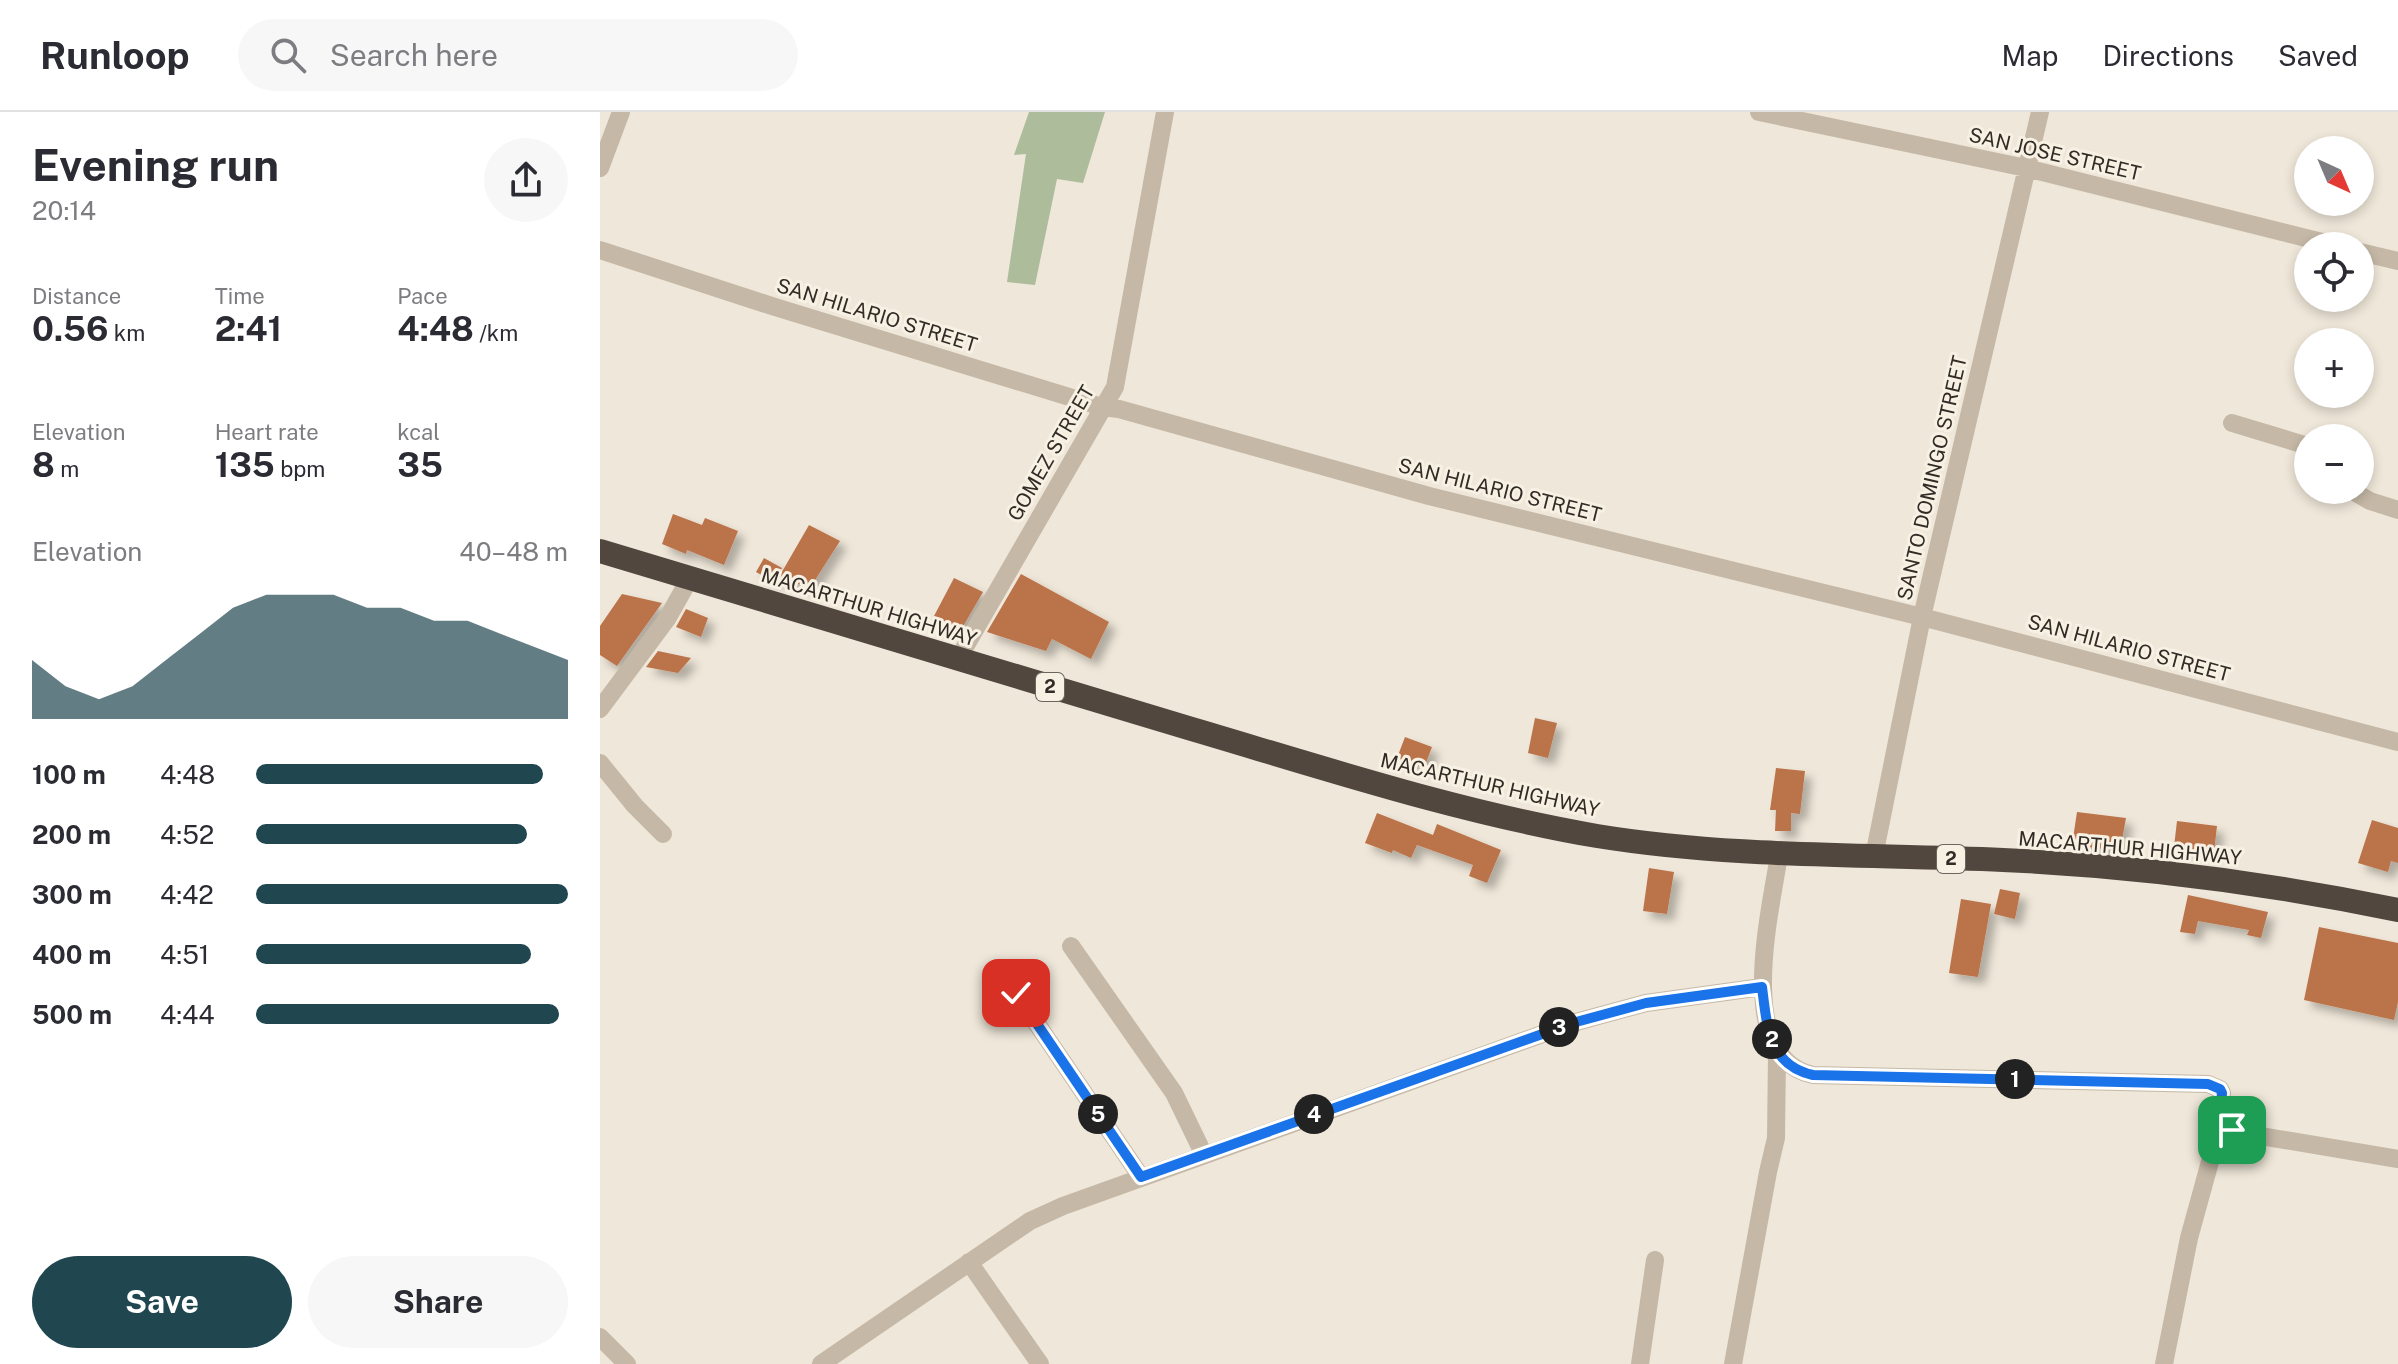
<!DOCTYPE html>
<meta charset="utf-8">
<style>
body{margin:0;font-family:"Public Sans",sans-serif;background:#f7f7f7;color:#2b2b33;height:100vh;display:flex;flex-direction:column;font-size:30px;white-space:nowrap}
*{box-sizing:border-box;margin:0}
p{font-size:26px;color:#7c7c81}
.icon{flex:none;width:44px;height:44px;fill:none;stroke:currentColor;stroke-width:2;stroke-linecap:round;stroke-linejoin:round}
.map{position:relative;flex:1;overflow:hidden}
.sheet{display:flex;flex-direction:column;background:#fff;width:600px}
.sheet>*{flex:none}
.needle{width:52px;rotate:136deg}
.fabs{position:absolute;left:1694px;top:24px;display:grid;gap:16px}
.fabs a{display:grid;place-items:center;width:80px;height:80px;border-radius:50%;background:#fff;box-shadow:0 4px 12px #0003;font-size:40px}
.pin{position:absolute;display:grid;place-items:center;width:68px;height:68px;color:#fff;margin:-34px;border-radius:16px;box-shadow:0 4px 12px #0006}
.km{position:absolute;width:40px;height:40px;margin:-20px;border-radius:50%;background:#222;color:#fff;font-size:22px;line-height:40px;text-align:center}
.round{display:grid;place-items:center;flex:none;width:84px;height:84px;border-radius:42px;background:#f7f7f7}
.head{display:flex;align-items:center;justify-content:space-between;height:136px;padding:0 32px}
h1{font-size:44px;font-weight:700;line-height:60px}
.stats{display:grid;grid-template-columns:repeat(3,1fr);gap:12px;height:136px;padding:8px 32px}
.stats div{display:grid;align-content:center}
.stats b{font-size:34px;font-weight:700}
.stats small{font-size:22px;font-weight:400}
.stats p{font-size:22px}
.chart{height:224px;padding:16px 32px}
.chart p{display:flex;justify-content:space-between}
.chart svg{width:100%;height:144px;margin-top:8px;fill:#204750;opacity:.7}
.action{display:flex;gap:16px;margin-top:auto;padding:16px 32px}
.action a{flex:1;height:92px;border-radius:48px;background:#204750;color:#fff;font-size:32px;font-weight:700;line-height:92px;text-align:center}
.action a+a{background:#f7f7f7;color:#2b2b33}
ul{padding:0 32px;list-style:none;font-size:26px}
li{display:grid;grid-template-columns:128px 96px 1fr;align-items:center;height:60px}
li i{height:20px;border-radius:10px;background:#204750}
header{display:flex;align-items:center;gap:48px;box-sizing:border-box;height:112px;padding:0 40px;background:#fff;border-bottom:2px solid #e1e1e2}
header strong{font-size:38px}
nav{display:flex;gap:44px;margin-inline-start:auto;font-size:28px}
.search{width:560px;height:72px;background:#f7f7f7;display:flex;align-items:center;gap:20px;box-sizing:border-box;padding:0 28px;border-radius:44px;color:#7c7c81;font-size:30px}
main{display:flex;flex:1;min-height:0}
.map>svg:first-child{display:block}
</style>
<header>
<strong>Runloop</strong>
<div class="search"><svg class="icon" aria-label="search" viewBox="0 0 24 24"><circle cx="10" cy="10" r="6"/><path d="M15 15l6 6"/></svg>Search here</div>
<nav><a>Map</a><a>Directions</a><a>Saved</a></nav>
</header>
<main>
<section class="sheet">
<div class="head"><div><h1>Evening run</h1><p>20:14</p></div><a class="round"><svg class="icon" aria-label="share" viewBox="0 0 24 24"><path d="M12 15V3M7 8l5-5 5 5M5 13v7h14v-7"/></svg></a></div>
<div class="stats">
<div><p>Distance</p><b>0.56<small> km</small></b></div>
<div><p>Time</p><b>2:41</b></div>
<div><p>Pace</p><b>4:48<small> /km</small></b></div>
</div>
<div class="stats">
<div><p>Elevation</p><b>8<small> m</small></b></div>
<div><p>Heart rate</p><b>135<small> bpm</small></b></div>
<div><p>kcal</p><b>35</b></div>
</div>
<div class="chart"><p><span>Elevation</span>40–48 m</p>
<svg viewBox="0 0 160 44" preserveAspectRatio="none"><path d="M0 44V26L10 34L20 38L30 34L40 26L50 18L60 10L70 6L80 6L90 6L100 10L110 10L120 14L130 14L140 18L150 22L160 26V44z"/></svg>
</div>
<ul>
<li><b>100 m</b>4:48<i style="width:92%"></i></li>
<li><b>200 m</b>4:52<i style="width:87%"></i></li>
<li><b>300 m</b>4:42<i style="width:100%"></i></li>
<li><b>400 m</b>4:51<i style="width:88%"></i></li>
<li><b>500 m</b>4:44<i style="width:97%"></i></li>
</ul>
<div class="action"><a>Save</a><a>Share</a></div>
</section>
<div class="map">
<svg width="1798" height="1252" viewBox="0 0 1798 1252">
<defs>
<filter id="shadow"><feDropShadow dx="7" dy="7" stdDeviation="4" flood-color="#0004"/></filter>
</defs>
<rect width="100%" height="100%" fill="#efe7d9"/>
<path fill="#adbc9a" d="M429,0H505L483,71L457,67L435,173L407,170L426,42L414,43Z"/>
<path fill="#bb734a" filter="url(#shadow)" d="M73,402L102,413L105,406L138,419L124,453L87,438L86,442L62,432Z
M209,413L240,429L210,476L179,465Z
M164,446L182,456L174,470L156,460Z
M421,462L509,510L491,547L452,527L446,539L387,520Z
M354,466L383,480L361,518L334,504Z
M22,482L62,491L17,554L0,543V514Z
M86,497L108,506L101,525L76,515Z
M58,539L91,546L78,561L46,555Z
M935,606L957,611L948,646L928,641Z
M805,625L832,635L824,656L797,646Z
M1176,656L1205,659L1200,702L1191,701V719H1175L1176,698H1170Z
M1477,700L1526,706L1520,739L1472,733Z
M777,701L833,723L837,712L901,738L887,771L869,764L873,753L817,733L811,746L793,738L792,741L765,731Z
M1772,708L1798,716V751L1791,749L1788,760L1758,751Z
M1577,709L1617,714L1614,740L1574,735Z
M1049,756L1074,760L1067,802L1043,799Z
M1400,777L1420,781L1415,807L1394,802Z
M1588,783L1668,800L1661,826L1647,823L1649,818L1598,809L1595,822L1580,820Z
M1361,787L1391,792L1378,865L1349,861Z
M1719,815L1798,831V890L1794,908L1704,888Z"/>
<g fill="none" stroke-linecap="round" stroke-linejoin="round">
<path stroke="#c5b8a6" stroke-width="18" d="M1159,0L1426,56L1738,134
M0,56L21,0
M0,138L175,195L502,295L519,297L829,384L1322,505L1798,630
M1760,140L1798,149
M1632,311L1708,334
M1751,378L1770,389L1798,398
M358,547L515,275L565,0
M0,597L67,507L90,466
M0,651L35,694L63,722
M1179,743C1171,798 1133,946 1213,963L1608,972L1620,977L1622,981L1619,1017L1798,1047
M1274,744L1322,505L1440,0
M471,834L574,981L604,1043
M416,881L541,1065
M369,1150L440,1252
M0,1225L27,1252
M221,1252L430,1109L463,1094L976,910L1046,891L1162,875
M1040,1252L1055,1148
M1133,1252L1168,1060L1176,1026L1177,941
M1564,1252L1589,1126L1619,1017"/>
<path stroke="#52473e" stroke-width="24" d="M0,439C195,498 390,557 585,615C721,655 857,700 997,724C1132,746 1268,742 1403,748C1536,754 1668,771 1798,798"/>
</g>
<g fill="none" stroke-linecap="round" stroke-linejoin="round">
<g stroke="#fff" stroke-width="16">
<path id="route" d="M416,881L541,1065L976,910L1046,891L1162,875C1167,913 1168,953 1213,963L1608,972L1620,977L1622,981L1619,1017L1632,1018"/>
</g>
<use href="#route" stroke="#1a73e8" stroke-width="10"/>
</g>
<g text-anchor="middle" stroke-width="6" stroke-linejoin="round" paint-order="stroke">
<g fill="#f7f1e4" stroke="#6d665f" stroke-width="2">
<rect x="436" y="561" width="28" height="28" rx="6"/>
<rect x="1337" y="733" width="28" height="28" rx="6"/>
</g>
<g font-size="18" font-weight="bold" fill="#322b26">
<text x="450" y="581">2</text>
<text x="1351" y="753">2</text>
</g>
<g font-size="20" fill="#322b26" stroke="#f7f1e4">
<text transform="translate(1455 42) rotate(13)" y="7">SAN JOSE STREET</text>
<text transform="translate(277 203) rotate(17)" y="7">SAN HILARIO STREET</text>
<text transform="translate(451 341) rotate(-60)" y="7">GOMEZ STREET</text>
<text transform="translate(1332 366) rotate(-77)" y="7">SANTO DOMINGO STREET</text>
<text transform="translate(900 378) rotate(14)" y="7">SAN HILARIO STREET</text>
<text transform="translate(269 495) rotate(17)" y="7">MACARTHUR HIGHWAY</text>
<text transform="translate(1529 536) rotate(15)" y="7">SAN HILARIO STREET</text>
<text transform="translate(890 673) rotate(13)" y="7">MACARTHUR HIGHWAY</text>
<text transform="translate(1530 736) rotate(5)" y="7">MACARTHUR HIGHWAY</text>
</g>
</g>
</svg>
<div class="fabs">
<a><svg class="needle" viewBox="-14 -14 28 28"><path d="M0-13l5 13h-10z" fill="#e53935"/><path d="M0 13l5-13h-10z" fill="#7c7c81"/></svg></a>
<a><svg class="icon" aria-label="locate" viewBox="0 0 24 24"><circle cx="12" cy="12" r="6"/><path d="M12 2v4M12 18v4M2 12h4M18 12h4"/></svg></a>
<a>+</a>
<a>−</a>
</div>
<div class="pin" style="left:1632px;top:1018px;background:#1e9e55"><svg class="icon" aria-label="arrive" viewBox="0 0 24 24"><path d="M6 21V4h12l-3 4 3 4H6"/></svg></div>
<div class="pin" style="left:416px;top:881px;background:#d93025"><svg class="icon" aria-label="check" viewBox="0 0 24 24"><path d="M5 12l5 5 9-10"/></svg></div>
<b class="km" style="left:1415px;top:967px">1</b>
<b class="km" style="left:1172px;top:927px">2</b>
<b class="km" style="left:959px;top:915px">3</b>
<b class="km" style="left:714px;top:1002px">4</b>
<b class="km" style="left:498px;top:1002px">5</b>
</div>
</main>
